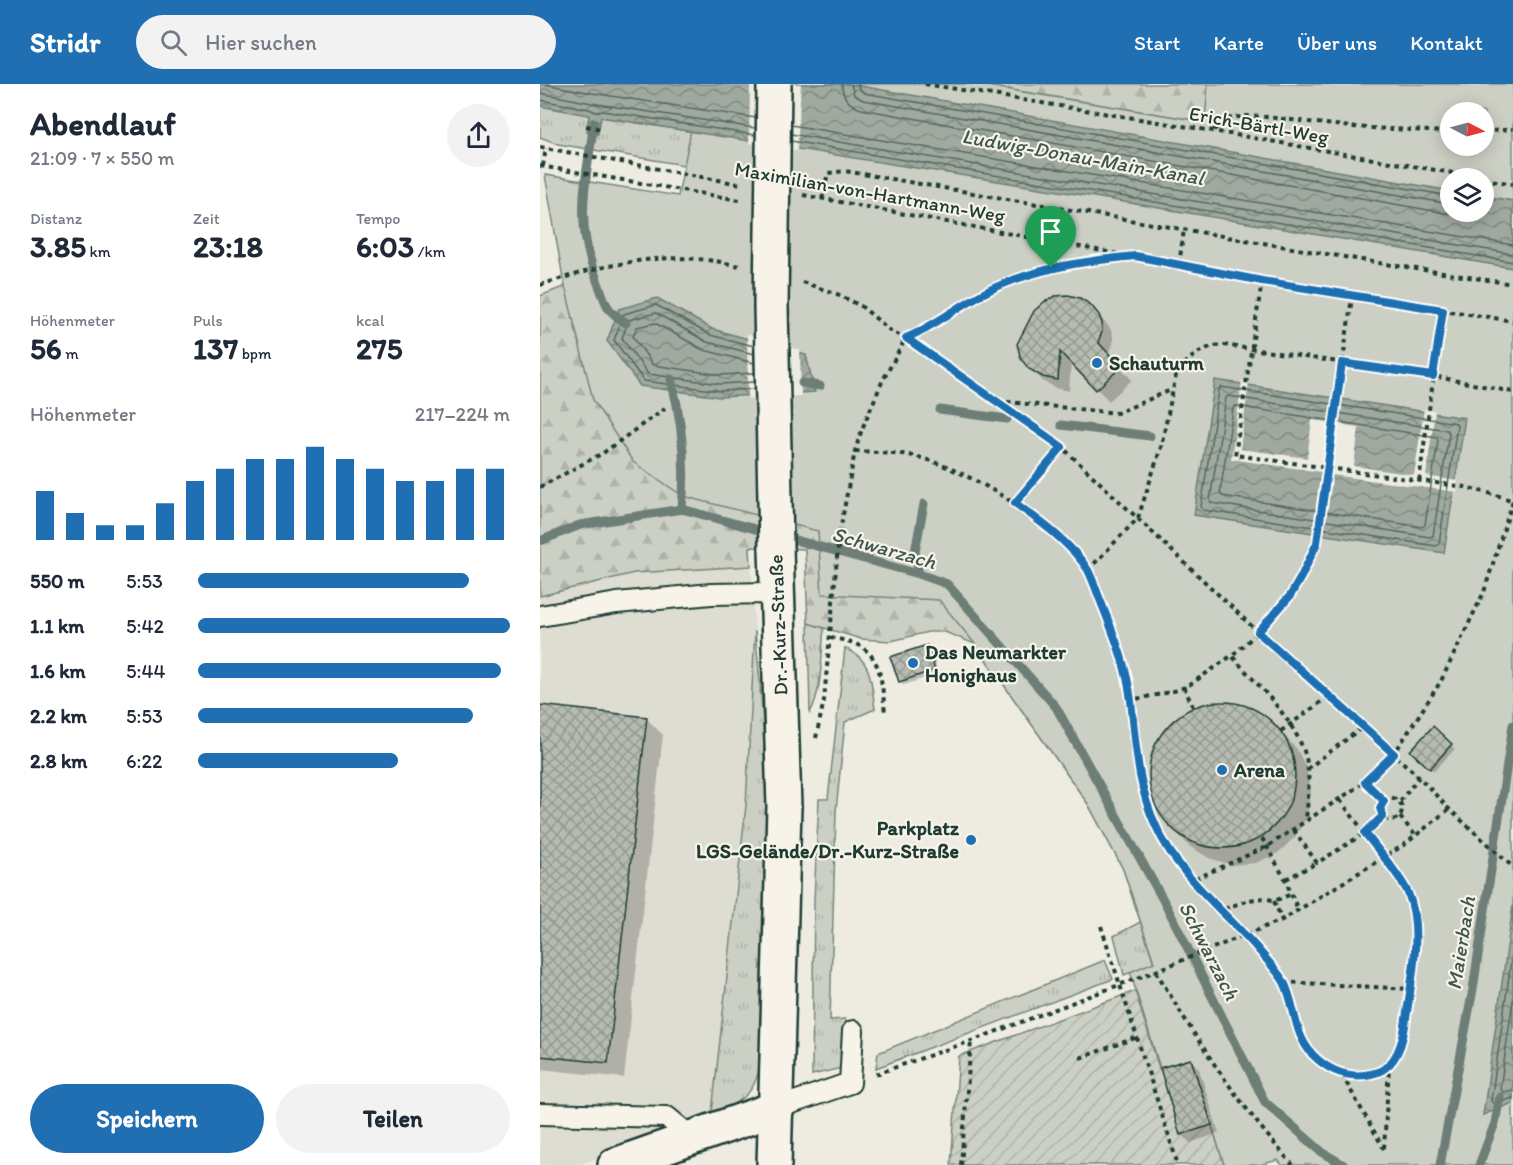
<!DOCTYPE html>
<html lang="de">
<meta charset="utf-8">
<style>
body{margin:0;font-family:Itim,sans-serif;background:#f2f2f3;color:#1f2937;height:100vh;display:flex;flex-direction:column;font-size:22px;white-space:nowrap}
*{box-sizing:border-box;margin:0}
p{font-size:20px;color:#747a83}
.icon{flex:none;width:33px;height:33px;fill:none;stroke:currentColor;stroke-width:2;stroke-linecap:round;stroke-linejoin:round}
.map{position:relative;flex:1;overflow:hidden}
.details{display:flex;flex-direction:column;background:#fff;width:540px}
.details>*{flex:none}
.needle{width:39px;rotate:96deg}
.fabs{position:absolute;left:900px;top:18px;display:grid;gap:12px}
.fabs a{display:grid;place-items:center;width:54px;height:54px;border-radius:50%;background:#fff;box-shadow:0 3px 15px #0003;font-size:30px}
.pin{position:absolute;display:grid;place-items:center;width:51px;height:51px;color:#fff;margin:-62px -26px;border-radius:50% 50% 50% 0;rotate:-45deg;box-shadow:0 0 6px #0007}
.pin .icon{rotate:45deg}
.round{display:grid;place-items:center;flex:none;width:63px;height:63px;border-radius:32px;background:#f2f2f3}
.overview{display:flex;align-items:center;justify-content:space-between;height:102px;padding:0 30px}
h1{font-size:33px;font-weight:700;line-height:45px}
.figures{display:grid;grid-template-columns:repeat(3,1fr);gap:9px;height:102px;padding:6px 30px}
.figures div{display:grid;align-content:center}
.figures b{font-size:30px;font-weight:700}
.figures small{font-size:16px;font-weight:400}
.figures p{font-size:16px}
.chart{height:168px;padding:12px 30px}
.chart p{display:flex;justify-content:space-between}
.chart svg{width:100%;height:108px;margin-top:6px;stroke:#1f6fb2;stroke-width:6}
.action{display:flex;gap:12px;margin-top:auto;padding:12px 30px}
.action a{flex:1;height:69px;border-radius:36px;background:#1f6fb2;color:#fff;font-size:24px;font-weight:700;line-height:69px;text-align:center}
.action a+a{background:#f2f2f3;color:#1f2937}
ul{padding:0 30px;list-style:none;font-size:20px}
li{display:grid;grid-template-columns:96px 72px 1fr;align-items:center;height:45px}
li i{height:15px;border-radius:8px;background:#1f6fb2}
header{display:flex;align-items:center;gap:36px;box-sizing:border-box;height:84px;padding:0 30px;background:#1f6fb2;color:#fff}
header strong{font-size:28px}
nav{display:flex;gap:33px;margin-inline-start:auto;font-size:21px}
.search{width:420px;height:54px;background:#f2f2f3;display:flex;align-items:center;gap:15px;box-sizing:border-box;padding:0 21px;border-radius:33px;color:#747a83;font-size:22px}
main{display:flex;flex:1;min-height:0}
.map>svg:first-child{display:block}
</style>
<header>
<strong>Stridr</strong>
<div class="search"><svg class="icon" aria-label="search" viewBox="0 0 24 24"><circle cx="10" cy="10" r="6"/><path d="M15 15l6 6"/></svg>Hier suchen</div>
<nav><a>Start</a><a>Karte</a><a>Über uns</a><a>Kontakt</a></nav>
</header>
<main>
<section class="details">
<div class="overview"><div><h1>Abendlauf</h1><p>21:09 · 7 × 550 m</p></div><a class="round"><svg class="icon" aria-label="share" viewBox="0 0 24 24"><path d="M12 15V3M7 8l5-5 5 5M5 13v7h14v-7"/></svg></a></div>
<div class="figures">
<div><p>Distanz</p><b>3.85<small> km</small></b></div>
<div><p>Zeit</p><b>23:18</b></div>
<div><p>Tempo</p><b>6:03<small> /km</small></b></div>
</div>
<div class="figures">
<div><p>Höhenmeter</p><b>56<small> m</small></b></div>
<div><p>Puls</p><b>137<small> bpm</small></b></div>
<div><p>kcal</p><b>275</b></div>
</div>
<div class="chart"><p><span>Höhenmeter</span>217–224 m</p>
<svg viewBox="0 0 160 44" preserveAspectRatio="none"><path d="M5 44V24M15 44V33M25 44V38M35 44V38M45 44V29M55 44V20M65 44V15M75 44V11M85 44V11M95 44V6M105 44V11M115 44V15M125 44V20M135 44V20M145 44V15M155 44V15"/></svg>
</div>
<ul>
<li><b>550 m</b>5:53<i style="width:87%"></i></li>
<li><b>1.1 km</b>5:42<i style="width:100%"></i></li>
<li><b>1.6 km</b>5:44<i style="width:97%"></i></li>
<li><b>2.2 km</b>5:53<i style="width:88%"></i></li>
<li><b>2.8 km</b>6:22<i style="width:64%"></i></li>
</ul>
<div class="action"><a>Speichern</a><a>Teilen</a></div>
</section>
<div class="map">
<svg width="973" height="1081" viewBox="0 0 973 1081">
<defs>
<pattern id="grass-tufts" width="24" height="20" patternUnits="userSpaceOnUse" patternTransform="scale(1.5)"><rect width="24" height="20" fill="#cccfc4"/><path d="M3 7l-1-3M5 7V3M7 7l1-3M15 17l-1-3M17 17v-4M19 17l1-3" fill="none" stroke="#afb3a9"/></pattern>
<pattern id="forest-firs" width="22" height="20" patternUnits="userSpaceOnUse" patternTransform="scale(1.5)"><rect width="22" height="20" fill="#cccfc4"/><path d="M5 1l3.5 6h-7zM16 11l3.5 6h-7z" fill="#afb3a9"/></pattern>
<pattern id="garden-furrows" width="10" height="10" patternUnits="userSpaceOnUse" patternTransform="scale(1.5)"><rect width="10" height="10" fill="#cccfc4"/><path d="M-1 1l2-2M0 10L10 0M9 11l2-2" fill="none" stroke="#afb3a9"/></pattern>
<pattern id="water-waves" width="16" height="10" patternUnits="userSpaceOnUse" patternTransform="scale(1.5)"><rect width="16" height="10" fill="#9fa99f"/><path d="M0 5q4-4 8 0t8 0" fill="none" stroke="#818b82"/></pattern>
<pattern id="building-cross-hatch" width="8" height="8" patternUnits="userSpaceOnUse" patternTransform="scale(1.5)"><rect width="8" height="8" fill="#b5bbb0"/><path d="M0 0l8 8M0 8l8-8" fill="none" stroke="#939990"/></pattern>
</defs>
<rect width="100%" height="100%" fill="#eeece1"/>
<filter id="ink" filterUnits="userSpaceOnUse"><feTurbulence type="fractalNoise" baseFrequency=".0167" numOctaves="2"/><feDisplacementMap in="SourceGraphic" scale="12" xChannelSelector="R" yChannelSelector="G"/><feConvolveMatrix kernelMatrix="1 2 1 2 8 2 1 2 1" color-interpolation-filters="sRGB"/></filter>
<g filter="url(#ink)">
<path fill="#ddddd2" d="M211,482L215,547L206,721L172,1028L39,1081H0V512L94,489Z"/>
<path fill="url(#grass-tufts)" stroke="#76867c" stroke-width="1.5" d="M0,22L49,31L48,48L60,33L257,64L144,81L18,60L0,53Z
M268,539L284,544C281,570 283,605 270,629Z
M215,547C228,662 229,778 225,894C224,923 227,971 215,998C207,1017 190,1022 172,1028L206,721Z
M305,564C333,576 331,598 335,625L305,638L296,727L290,936L305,935L302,984L272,991L274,816L279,715H288Z
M602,837L614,879L584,891L574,852Z
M565,876L573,895L336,984L338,969Z"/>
<path fill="url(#forest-firs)" stroke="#76867c" stroke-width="1.5" d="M435,0H668L666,38Z
M41,196L492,438L614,879L583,785L548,720L435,560L405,548H388L351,557L321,555L268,539L265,465L210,463L211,482L94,489L0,512V212Z"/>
<path fill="#cccfc4" stroke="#76867c" stroke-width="1.5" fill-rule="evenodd" d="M261,0H435L665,38L668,0H973V1081H742L738,1076L719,1081H684L651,975L620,984L590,888L614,878L583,785L548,720L435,560L399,516L282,510L278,447L143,412L93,378L53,316L23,194L5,91L138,112L151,46L257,64ZM910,28H944V62H910ZM910,94H944V128H910Z"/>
<path fill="url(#garden-furrows)" stroke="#76867c" stroke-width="1.5" d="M595,907L619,984L651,975L684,1081H411L419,972Z"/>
<path fill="url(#water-waves)" stroke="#6c7e74" stroke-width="1.5" d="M0,0H309L910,107V128H944V112L973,117V184L531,109L61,33L58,50L47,48L49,31L0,22Z
M117,214L172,245L266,271L275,308L180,313L100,302L67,257L79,225Z
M675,296L925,334L904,469L654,431Z
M973,822V1019L943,1031Z"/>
<path fill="#eeece1" d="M210,0H261L257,67L209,59Z
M207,250L260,266L261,312L208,315Z
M702,297L709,298L700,365L767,374L772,336L790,338L794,311L802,312L798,340L819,343L814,382L874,391L884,325L895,327L886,392L918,397L917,408L792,391L783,453L772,452L781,388L691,375Z"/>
<path fill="#0003" d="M550,222L570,244L573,252V260L569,271L592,296L569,317L531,278L529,307L516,304L503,297L490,284Z
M387,562L391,566L398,590L364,601L360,597Z
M677,618L701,621L722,631L757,665L767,686L771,709L767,733L755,753L738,769L716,779L692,781L669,774L649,762L618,726L610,703V679L618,656L633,637L653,624Z
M0,623L107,635L123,651L84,994L0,985Z
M893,644L915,665L894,687L872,667Z
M651,976L659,985L679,1049L650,1059L642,1050Z"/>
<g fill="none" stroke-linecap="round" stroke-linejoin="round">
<path stroke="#52685f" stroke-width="1.5" d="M4,0L58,10L216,34
M302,0C302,13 309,21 321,25L905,129L917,128
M311,0L314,11L323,16L910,120
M318,0L319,5L324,9L910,112
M0,9L57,20L215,44
M0,16L49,25L56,28L63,27L215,51
M251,41L973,161
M251,50L973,170
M251,57L973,178
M214,262L170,251L116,221L84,230L74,256L104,297L180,307L215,305
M214,270L167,258L116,229L89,236L82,254L108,290L180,300L215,298
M214,279L164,266L115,239L97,243L93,252L113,281L181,291L214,289
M681,303L916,339L917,342L899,460L896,462L663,426L661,423L679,306Z
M688,312L907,346L909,349L893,452L890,453L671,419L670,416L686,314Z
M695,322L897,353L898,356L885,441L882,443L682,412L680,409L693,325Z
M973,864L951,1017L954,1020L973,1014
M973,916L960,1005L963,1008L973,1006"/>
<path stroke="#6c7e74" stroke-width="9" d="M54,39C45,101 34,138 58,199C67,222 65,225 86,239
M131,295C142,336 146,383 142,425
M262,299L280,302
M400,326L467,335
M521,341L610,352
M0,457L40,441L142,425L379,490L407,500L516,623L627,823L725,1018L782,1068L804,1081
M379,490L375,468L384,420
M900,1081L933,905L973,641
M939,1081L955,1039L960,1013"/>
</g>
<path fill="url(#building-cross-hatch)" stroke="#1f3d34" stroke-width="1.5" d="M528,211L540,214L551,221L559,231L562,239V248L558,258L581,283L556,306L520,268L518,296L503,293L489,285L481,275L477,260L494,227L504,218L515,212Z
M387,561L395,586L359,598L350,573Z
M609 691a73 73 0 1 1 146 0a73 73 0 1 1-146 0Z
M0,621L107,633L68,979L0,972Z
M893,642L912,660L890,685L870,667Z
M651,975L672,1041L640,1051L620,984Z"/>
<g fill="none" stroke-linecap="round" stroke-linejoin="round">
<g stroke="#1f3d34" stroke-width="24">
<path id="lane" d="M0,532L77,519L171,510L237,509
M237,1024L310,999L313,947
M0,1030L127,1033L151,1053"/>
</g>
<g stroke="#1f3d34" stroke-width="38">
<path id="street" d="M75,1081L237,1024
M234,1081L244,723L236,464"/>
</g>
<path stroke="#1f3d34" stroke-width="4" stroke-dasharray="4.5 4.5" stroke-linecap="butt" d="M385,0L673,47L941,94
M46,42L61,45
M674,46L685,35L706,32L727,33L811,43L910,48
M944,48L973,45
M0,63L200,100
M0,82L200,116
M3,82L6,64
M944,95L973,100
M263,111L722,197L973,237
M282,115L288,89L305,87L839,179L973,200
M639,180L644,146
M722,197L695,371L925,403L956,411L973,417
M262,198L297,210L321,222L352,248L366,254L522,363L718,548L879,693L909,725L973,783
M0,201C67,180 129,164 199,182
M458,317L577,329L631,306
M315,367C335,368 355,368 374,372C426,384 520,441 548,486C553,495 556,506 560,516C574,549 585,580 591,616C608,612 629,610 645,603C653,599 661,593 668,588C717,557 755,512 777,459L812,213
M879,397L903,226
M0,403L63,369L125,324
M475,419L522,363
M548,486L598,434L621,363L636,291L644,280L657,269L672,262L684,261L893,292L973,308
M290,554C341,559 341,587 345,630
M693,573C719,603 752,632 765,670C771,691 768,714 766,736
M644,603L653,623
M591,616C595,665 597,722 627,764C635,775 644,785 653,796L728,762L825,698L854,670L901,597L944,508L973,416
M741,647L788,613
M276,654L284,616L299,452L315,367L322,345L342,298L366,254L389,244L443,209L471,197L511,184L556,176L589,173
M767,685L823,643
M825,698L844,717
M840 725a11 11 0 1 1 22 0a11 11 0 1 1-22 0Z
M800,716L825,749L844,732
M860,717L879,693
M860,733L876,752
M722,754L745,795L758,826
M746,795L777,779
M653,796L681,826C697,821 718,809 734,817L752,810
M734,817L742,836
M681,826C701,847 729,872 744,898C747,904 748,913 750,920C757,943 764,967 785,982C794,988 805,990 815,992C833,994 852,983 859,966C865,953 865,936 867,921C872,885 879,850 869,813C865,796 837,764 825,749L777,779L753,745
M561,842L638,1081
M616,887C656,956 700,1022 753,1081
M744,898L869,905
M540,974L598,953
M336,990L431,957L616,887L742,836L864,761L909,725
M802,991L844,1065
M844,1064L849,982
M421,1081L431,957"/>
<use href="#lane" stroke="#f7f3e8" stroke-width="20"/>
<use href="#street" stroke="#f7f3e8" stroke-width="33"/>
<g stroke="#1f3d34" stroke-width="38" stroke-linecap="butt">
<path id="street-bridge" d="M234,0L231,222L236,464"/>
</g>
<use href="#street-bridge" stroke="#f7f3e8" stroke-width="33"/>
</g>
</g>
<g fill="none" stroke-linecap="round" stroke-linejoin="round" filter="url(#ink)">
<g stroke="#fff" stroke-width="12">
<path id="route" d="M595,172L722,197L903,226L893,292L802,279L777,459L761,493L750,512L718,548L854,670L825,698L844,717L840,724L843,732L825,749C837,765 861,792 868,809C884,846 870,903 865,942C862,962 854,986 831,990C808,995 789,987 773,971C753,950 756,922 744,898C737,886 725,874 716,863C682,825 637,790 616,742C597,702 596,660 591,617C587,582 574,551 561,518C557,508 553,496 548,486C532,460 500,437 475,419L522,363L366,254C394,242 416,224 442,210C489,185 543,177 595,172Z"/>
</g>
<use href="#route" stroke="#1f6fb2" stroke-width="8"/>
</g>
<g fill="#1f6fb2" stroke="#f7f3e8" stroke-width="2">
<circle cx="557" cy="279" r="6"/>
<circle cx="373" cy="579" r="6"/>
<circle cx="682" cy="686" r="6"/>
<circle cx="431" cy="756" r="6"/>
</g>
<g text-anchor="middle" stroke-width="4.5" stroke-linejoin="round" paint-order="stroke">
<g font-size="20" fill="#1f3d34" stroke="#f7f3e8">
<text transform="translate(719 41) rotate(10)" y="7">Erich-Bärtl-Weg</text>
<text transform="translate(330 108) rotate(10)" y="7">Maximilian-von-Hartmann-Weg</text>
<text transform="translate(238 541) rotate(-92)" y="7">Dr.-Kurz-Straße</text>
</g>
<g font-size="20" font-weight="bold" fill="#1f3d34" stroke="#f7f3e8" text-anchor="start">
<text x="569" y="286">Schauturm</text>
<text x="385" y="575">Das Neumarkter<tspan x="385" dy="23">Honighaus</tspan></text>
<text x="694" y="693">Arena</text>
<text x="419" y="751" text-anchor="end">Parkplatz<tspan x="419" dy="23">LGS-Gelände/Dr.-Kurz-Straße</tspan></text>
</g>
<g font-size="21" font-style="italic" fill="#3f584f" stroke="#f7f3e8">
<text transform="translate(543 73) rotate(10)" y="7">Ludwig-Donau-Main-Kanal</text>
<text transform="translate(344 464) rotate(16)" y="7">Schwarzach</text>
<text transform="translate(921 859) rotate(-81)" y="7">Maierbach</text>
<text transform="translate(669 867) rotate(63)" y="7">Schwarzach</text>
</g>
</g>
</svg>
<div class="fabs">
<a><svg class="needle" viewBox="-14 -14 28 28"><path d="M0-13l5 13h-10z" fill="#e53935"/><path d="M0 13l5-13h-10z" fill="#747a83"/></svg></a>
<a><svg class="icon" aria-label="layers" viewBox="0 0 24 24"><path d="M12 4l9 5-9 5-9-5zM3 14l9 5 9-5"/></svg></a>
</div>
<div class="pin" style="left:511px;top:184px;background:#1e9e55"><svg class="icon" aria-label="arrive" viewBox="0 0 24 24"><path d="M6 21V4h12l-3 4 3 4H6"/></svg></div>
</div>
</main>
